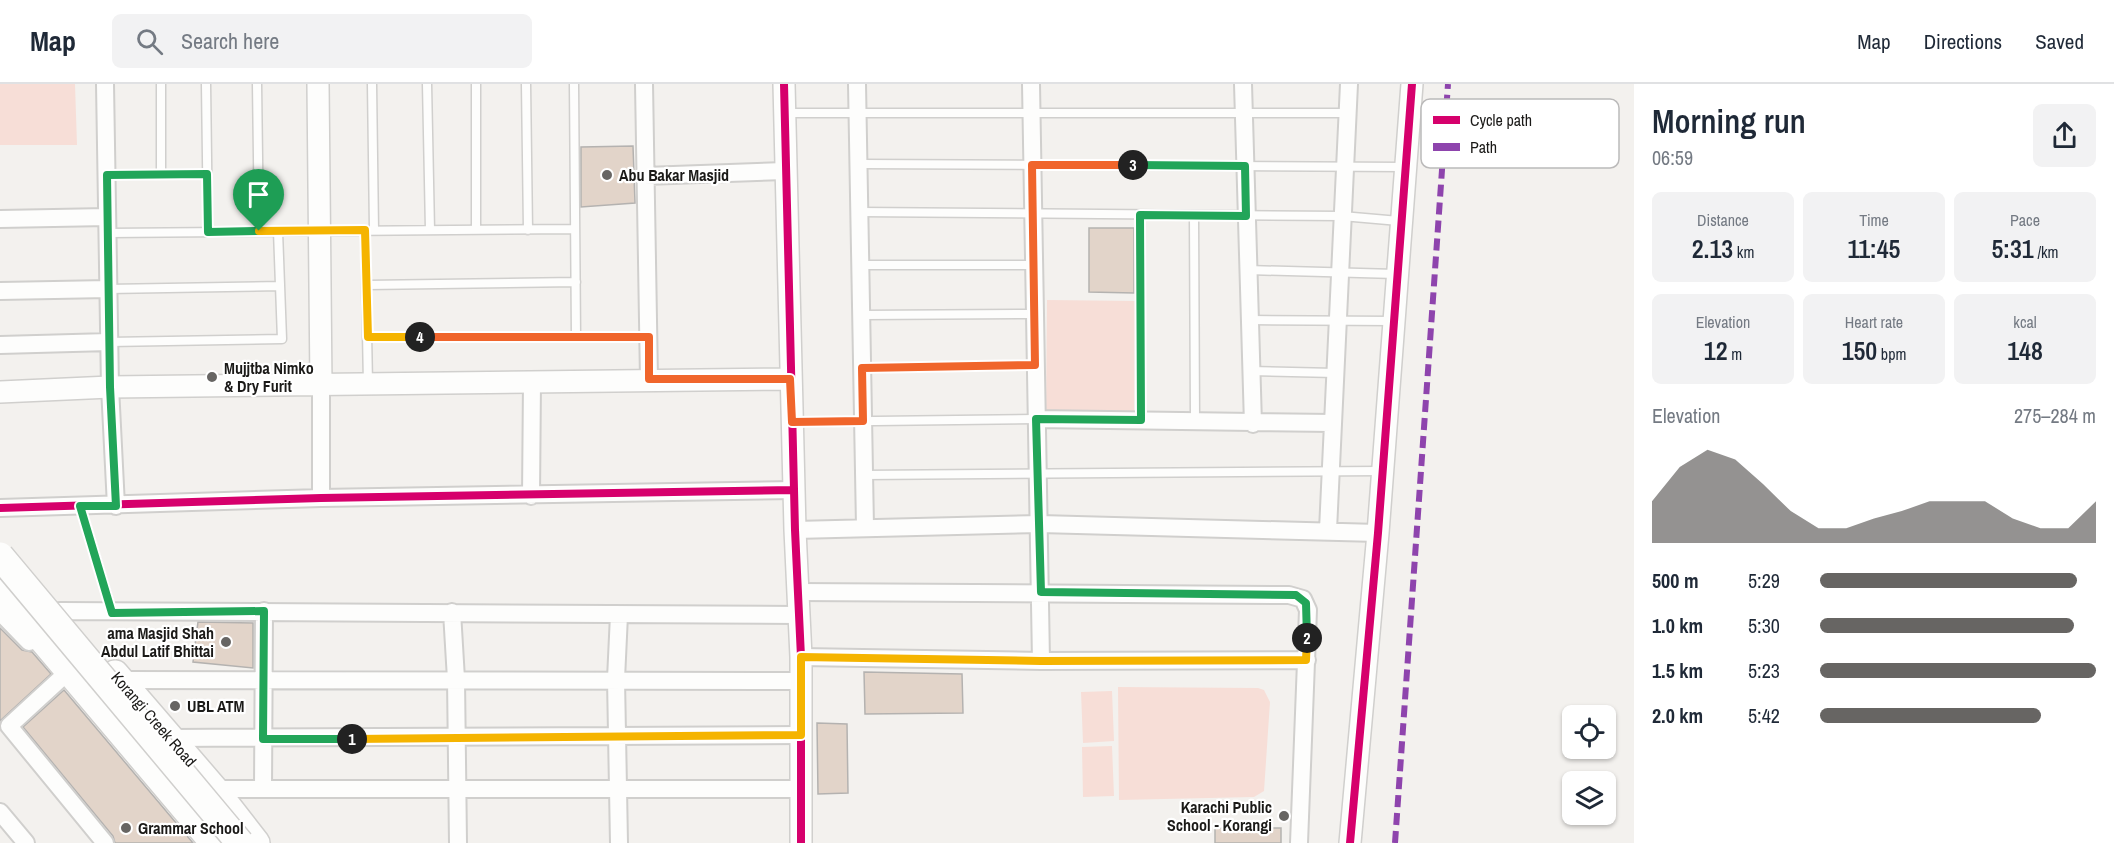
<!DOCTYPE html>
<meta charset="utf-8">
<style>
body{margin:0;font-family:"Archivo Narrow",sans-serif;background:#f2f2f3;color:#1f2937;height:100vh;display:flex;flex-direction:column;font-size:22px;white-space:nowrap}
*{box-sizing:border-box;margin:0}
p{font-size:20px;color:#747a83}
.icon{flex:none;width:33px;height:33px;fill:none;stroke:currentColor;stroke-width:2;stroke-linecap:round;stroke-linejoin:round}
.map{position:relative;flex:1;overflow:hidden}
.panel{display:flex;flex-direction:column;background:#fff;width:480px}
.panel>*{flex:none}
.controls{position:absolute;left:1562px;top:621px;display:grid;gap:12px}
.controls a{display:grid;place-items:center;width:54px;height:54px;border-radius:9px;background:#fff;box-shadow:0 2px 4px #0004;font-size:30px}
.pin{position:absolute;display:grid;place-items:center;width:51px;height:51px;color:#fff;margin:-62px -26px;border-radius:50% 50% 50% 0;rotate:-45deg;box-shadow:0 0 6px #0007}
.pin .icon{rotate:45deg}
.km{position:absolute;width:30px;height:30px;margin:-15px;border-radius:50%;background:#222;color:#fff;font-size:16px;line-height:30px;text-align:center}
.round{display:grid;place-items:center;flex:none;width:63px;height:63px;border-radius:9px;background:#f2f2f3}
.summary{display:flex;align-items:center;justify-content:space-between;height:102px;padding:0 18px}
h1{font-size:33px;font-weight:600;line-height:45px}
.metrics{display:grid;grid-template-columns:repeat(3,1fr);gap:9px;height:102px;padding:6px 18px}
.metrics div{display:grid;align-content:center;border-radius:9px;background:#f2f2f3;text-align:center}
.metrics b{font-size:26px;font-weight:600}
.metrics small{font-size:16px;font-weight:400}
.metrics p{font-size:16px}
.chart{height:168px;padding:12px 18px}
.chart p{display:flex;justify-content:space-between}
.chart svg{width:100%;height:108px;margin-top:6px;fill:#676563;opacity:.7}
ul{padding:0 18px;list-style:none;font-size:20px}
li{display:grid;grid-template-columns:96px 72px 1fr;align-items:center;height:45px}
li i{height:15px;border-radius:8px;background:#676563}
header{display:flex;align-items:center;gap:36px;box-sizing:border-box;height:84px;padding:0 30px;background:#fff;border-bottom:2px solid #e0e1e3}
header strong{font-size:28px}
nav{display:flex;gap:33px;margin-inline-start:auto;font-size:21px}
.search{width:420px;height:54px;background:#f2f2f3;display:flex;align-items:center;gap:15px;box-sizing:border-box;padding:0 21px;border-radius:9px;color:#747a83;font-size:22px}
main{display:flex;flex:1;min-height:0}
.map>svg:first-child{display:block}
</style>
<header>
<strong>Map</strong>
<div class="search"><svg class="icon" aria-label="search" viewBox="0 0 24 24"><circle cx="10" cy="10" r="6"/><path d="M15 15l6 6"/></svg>Search here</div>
<nav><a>Map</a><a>Directions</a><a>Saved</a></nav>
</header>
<main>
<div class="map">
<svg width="1634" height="759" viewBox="0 0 1634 759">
<rect width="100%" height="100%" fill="#f3f1ee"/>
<path fill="#f7ded7" d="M0,0H75L77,61H0Z
M1047,216L1135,217L1134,329L1046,328Z
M1118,603L1258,604L1264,606L1270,618L1264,707L1254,713L1119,716Z
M1112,607L1114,657L1083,659L1081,608Z
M1112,662L1114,712L1083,713L1082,663Z"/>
<path fill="#e2d4c9" stroke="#b4b2b0" stroke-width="1.5" d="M633,62L635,119L581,123V63Z
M1089,144H1134V209L1089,208Z
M198,538L253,539V584L193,578Z
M0,544L22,566L32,568L51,590L0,637Z
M864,588L962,590L963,629L865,630Z
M64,606L193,759H115L113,752L23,643Z
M817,639L847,640L848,709L818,710Z
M1215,744H1281V759H1215Z"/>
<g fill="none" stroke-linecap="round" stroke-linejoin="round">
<g stroke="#d0cfcd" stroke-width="11">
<path id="service" d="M161,0V90
M206,0L208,148
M257,0L259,147
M372,0L374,146
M427,0L430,146
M476,0V146
M526,0L528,146
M574,0L576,253
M786,29H1346
M860,80L1405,83
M107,91L207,90
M859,128L1342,132L1399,137
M1140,131L1141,336
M1194,132L1195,337
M365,146L368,300
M108,149L575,145
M861,181H1034
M1248,186L1396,190
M367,201L576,198
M108,205L280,202
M863,231L1035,230
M1250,236L1394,237
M368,253H649
M109,258L282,255L278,147
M862,284L1035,281
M1251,287L1335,289
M794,338L1036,335
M863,391L1381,387
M80,422L112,528"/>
</g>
<g stroke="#d0cfcd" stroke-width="20">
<path id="minor" d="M105,0L110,303L116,422
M644,0L649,295
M857,0L865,443
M1031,0L1041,577
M1243,0L1253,340
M645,92L785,87
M0,135L107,133
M0,207L108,205
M0,261L109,258
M1036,335L1333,339
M531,412L532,298
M321,414V302
M0,424L321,414L794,406
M795,446L1040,440L1378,449
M1328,446L1349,0
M797,508L1289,511L1303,515L1308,526L1299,759
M0,528L29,558
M452,528L456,595L458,759
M44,531L60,527L798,531
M619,531L616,595L619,759
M801,573L1041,577L1307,576
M70,586L9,642L105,759
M121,596L801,597
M170,654L801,651
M214,705H801
M263,705L264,527
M0,728L26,759"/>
</g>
<g stroke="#d0cfcd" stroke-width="24">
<path id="tertiary" d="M318,0L321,302
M784,0L795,446L801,573V759
M0,308L110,303L791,295
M1350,759L1378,449L1412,0"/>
</g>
<g stroke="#d0cfcd" stroke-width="30">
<path id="primary" d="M0,505L214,759
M115,590L214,705L256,759"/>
</g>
<use href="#service" stroke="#fdfdfc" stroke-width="8"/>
<use href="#minor" stroke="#fdfdfc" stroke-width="16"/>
<use href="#tertiary" stroke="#fdfdfc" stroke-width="21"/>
<use href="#primary" stroke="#fdfdfc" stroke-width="27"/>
<g stroke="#d0cfcd" stroke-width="30" stroke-linecap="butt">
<path id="primary-bridge" d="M0,472L240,759"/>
</g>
<use href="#primary-bridge" stroke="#fdfdfc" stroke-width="27"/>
<path stroke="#8e44ad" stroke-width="6" stroke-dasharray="12 6" stroke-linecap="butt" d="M1395,759L1448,0"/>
<g stroke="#fff" stroke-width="11">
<path id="cycleway" d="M784,0L795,446L801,573V759
M0,424L321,414L794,406
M1350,759L1378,449L1412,0"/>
</g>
<use href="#cycleway" stroke="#d6006c" stroke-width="8"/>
</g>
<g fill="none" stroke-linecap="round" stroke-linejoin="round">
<g stroke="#fff" stroke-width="12">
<path id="split-1" d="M259,147L208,148L207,90L107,91L110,303L116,422H80L112,529L264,527L263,655H352"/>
</g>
<g stroke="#fff" stroke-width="12">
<path id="split-2" d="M352,655L801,651V573L1041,577L1306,576L1307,554"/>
</g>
<g stroke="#fff" stroke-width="12">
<path id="split-3" d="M1133,81L1245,82L1246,132L1140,131L1141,336L1036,335L1041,508L1296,511L1306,519L1307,554"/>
</g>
<g stroke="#fff" stroke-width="12">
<path id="split-4" d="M420,253H649V295H790L792,338L863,337L862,284L1035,281L1032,81H1133"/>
</g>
<g stroke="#fff" stroke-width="12">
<path id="split-5" d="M259,147L365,146L368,253H420"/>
</g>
<use href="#split-1" stroke="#22a559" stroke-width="8"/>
<use href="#split-2" stroke="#f5b400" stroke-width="8"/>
<use href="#split-3" stroke="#22a559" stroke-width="8"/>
<use href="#split-4" stroke="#f0652b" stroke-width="8"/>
<use href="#split-5" stroke="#f5b400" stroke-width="8"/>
</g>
<g fill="#676563" stroke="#fff" stroke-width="2">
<circle cx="607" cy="91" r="6"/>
<circle cx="212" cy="293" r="6"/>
<circle cx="226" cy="558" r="6"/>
<circle cx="175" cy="622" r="6"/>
<circle cx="1284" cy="732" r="6"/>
<circle cx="126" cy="744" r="6"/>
</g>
<g text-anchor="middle" stroke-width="4.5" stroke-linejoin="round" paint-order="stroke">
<g font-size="16" font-weight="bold" fill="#1b1a18" stroke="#fff" text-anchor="start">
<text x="619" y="97">Abu Bakar Masjid</text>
<text x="224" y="290">Mujjtba Nimko<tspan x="224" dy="18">&amp; Dry Furit</tspan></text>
<text x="214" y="555" text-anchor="end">ama Masjid Shah<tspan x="214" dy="18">Abdul Latif Bhittai</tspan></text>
<text x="187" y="628">UBL ATM</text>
<text x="1272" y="729" text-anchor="end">Karachi Public<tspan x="1272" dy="18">School - Korangi</tspan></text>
<text x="138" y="750">Grammar School</text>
</g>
<g font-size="16" fill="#1b1a18" stroke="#fff">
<text transform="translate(154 635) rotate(49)" y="6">Korangi Creek Road</text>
</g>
</g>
<rect x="1421" y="15" width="198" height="69" rx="9" fill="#fff" stroke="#bbbaba" stroke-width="1.5"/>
<rect x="1433" y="32" width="27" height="8" fill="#d6006c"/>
<rect x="1433" y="59" width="27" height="8" fill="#8e44ad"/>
<g font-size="16" fill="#1b1a18">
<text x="1470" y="42">Cycle path</text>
<text x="1470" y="69">Path</text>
</g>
</svg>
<div class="controls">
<a><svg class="icon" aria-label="locate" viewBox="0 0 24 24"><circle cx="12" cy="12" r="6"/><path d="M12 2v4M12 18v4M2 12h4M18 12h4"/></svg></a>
<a><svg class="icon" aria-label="layers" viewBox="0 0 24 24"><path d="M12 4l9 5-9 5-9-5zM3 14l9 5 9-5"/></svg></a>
</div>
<div class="pin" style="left:259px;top:147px;background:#1e9e55"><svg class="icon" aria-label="arrive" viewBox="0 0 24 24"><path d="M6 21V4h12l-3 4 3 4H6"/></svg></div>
<b class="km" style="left:352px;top:655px">1</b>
<b class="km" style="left:1307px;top:554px">2</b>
<b class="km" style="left:1133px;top:81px">3</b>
<b class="km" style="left:420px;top:253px">4</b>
</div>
<section class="panel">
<div class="summary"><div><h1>Morning run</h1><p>06:59</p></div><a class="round"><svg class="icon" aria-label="share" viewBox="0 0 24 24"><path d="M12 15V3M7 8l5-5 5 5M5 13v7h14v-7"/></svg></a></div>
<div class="metrics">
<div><p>Distance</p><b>2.13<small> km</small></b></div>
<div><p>Time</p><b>11:45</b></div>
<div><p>Pace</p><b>5:31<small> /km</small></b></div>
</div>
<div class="metrics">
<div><p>Elevation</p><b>12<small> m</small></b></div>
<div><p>Heart rate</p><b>150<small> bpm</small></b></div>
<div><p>kcal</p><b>148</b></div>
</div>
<div class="chart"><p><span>Elevation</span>275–284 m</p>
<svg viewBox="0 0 160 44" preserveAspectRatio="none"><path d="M0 44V27L10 13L20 6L30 10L40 20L50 31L60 38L70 38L80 34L90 31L100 27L110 27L120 27L130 34L140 38L150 38L160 27V44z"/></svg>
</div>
<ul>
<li><b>500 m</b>5:29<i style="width:93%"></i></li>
<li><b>1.0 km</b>5:30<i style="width:92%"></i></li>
<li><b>1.5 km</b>5:23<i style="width:100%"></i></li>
<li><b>2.0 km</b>5:42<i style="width:80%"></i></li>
</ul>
</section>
</main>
